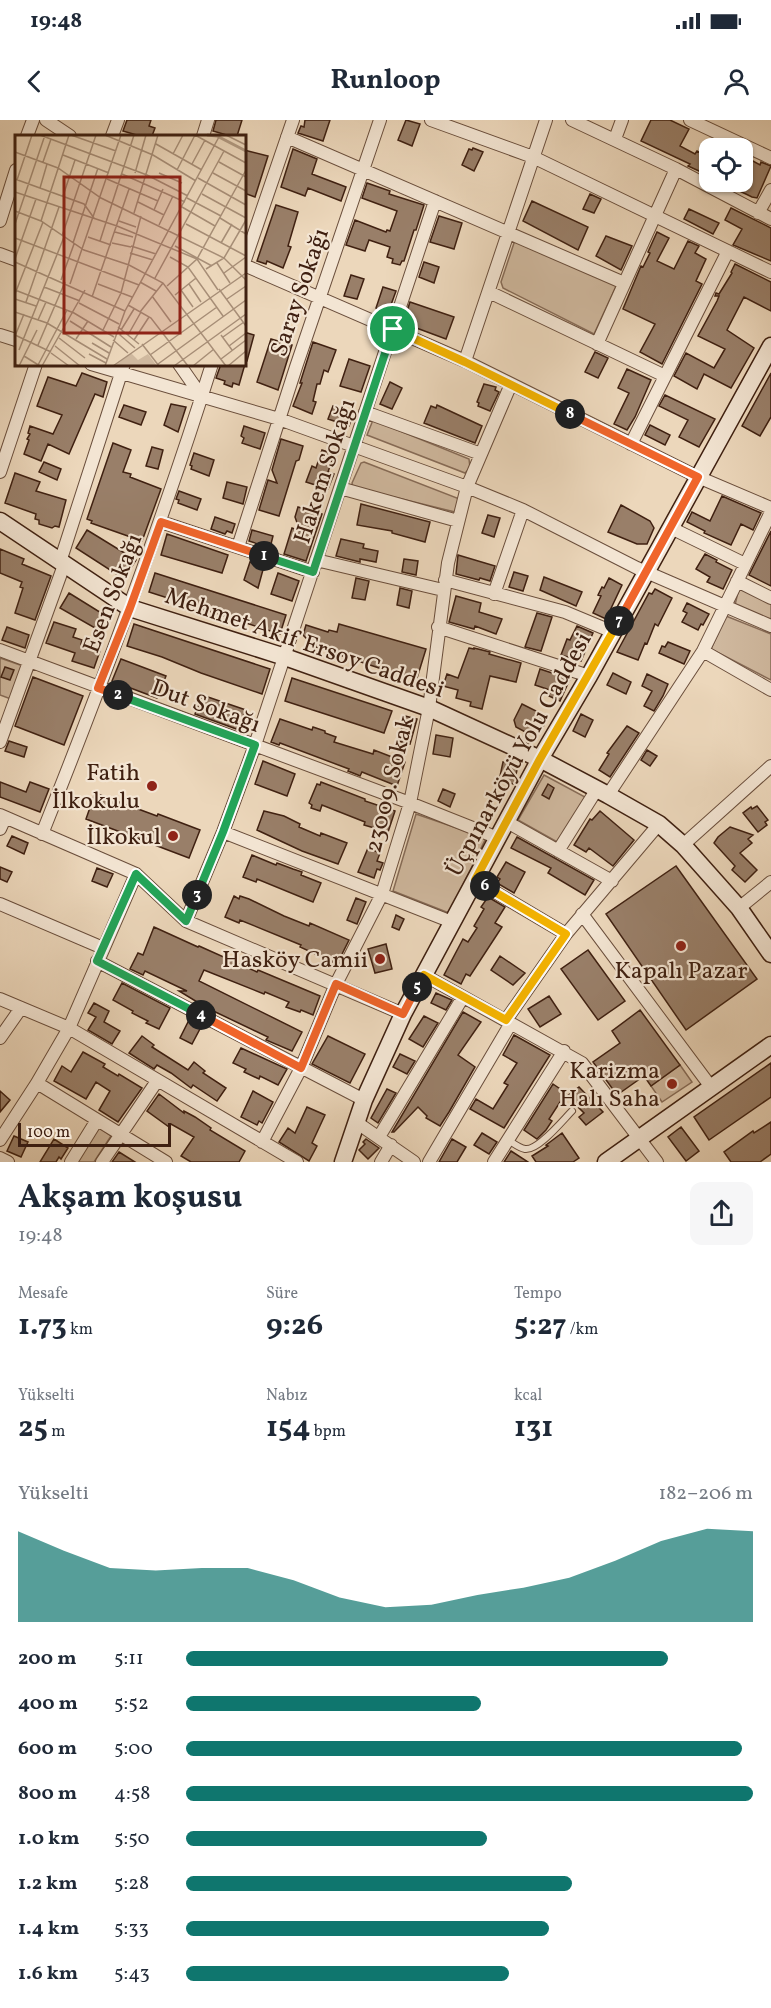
<!DOCTYPE html>
<html lang="tr">
<meta charset="utf-8">
<style>
body{margin:0;font-family:Vollkorn,serif;background:#f6f6f7;color:#1f2937;height:100vh;display:flex;flex-direction:column;font-size:22px;white-space:nowrap}
*{box-sizing:border-box;margin:0}
p{font-size:20px;color:#747a83}
.icon{flex:none;width:33px;height:33px;fill:none;stroke:currentColor;stroke-width:2;stroke-linecap:round;stroke-linejoin:round}
.map{position:relative;height:1042px;overflow:hidden}
.panel{display:flex;flex-direction:column;background:#fff;flex:1}
.panel>*{flex:none}
.controls{position:absolute;left:699px;top:18px;display:grid;gap:12px}
.controls a{display:grid;place-items:center;width:54px;height:54px;border-radius:12px;background:#fff;box-shadow:0 2px 4px #0004;font-size:30px}
.scale{position:absolute;left:18px;bottom:15px;width:153px;box-sizing:border-box;padding-left:6px;border:3px solid #3f2011;border-top:0;font-size:16px;line-height:21px;white-space:nowrap;color:#3f2011;-webkit-text-stroke:4px #f3e5d3;paint-order:stroke}
.pin{position:absolute;display:grid;place-items:center;width:51px;height:51px;color:#fff;margin:-26px;border:3px solid #fff;border-radius:50%;box-shadow:0 2px 6px #0007}
.km{position:absolute;width:30px;height:30px;margin:-15px;border-radius:50%;background:#222;color:#fff;font-size:16px;line-height:30px;text-align:center}
.round{display:grid;place-items:center;flex:none;width:63px;height:63px;border-radius:12px;background:#f6f6f7}
.summary{display:flex;align-items:center;justify-content:space-between;height:102px;padding:0 18px}
h1{font-size:33px;font-weight:700;line-height:45px}
.metrics{display:grid;grid-template-columns:repeat(3,1fr);gap:9px;height:102px;padding:6px 18px}
.metrics div{display:grid;align-content:center}
.metrics b{font-size:30px;font-weight:700}
.metrics small{font-size:16px;font-weight:400}
.metrics p{font-size:16px}
.chart{height:168px;padding:12px 18px}
.chart p{display:flex;justify-content:space-between}
.chart svg{width:100%;height:108px;margin-top:6px;fill:#0f766e;opacity:.7}
ul{padding:0 18px;list-style:none;font-size:20px}
li{display:grid;grid-template-columns:96px 72px 1fr;align-items:center;height:45px}
li i{height:15px;border-radius:8px;background:#0f766e}
.status{display:flex;justify-content:space-between;align-items:center;height:42px;padding:0 30px;background:#fff;direction:ltr}
.status svg{height:16px;fill:currentColor}
header{display:flex;justify-content:space-between;align-items:center;height:78px;padding:0 18px;background:#fff;font-size:27px;font-weight:700}
.map>svg:first-child{display:block}
</style>
<div class="status"><b>19:48</b><svg viewBox="0 0 49 12"><path d="M0 12V9h3v3zM5 12V6h3v6zM10 12V3h3v9zM15 12V0h3v12zM26 1h20v11H26zM47 4h2v5h-2z"/></svg></div>
<header><svg class="icon" aria-label="back" viewBox="0 0 24 24"><path d="M15 5l-7 7 7 7"/></svg>Runloop<svg class="icon" aria-label="person" viewBox="0 0 24 24"><circle cx="12" cy="8" r="4"/><path d="M4 21q1-7 8-7t8 7"/></svg></header>
<div class="map">
<svg width="771" height="1042" viewBox="0 0 771 1042">
<rect width="100%" height="100%" fill="#ecd7bb"/>
<filter id="stains"><feTurbulence type="fractalNoise" baseFrequency=".00333" numOctaves="4"/><feColorMatrix values="0 0 0 0 .2 0 0 0 0 .09 0 0 0 0 .02 0 0 0 .5 -.17"/></filter>
<radialGradient id="worn" r=".72"><stop offset=".6" stop-color="#630" stop-opacity="0"/><stop offset="1" stop-color="#630" stop-opacity=".3"/></radialGradient>
<path fill="#cfb89e" stroke="#876c58" stroke-width="1.5" d="M518,121L617,164L594,214L503,168L501,162L514,123Z
M373,300L469,339L470,348L465,353L367,315Z
M364,342L457,378L459,382L455,392L353,367L352,363L361,343Z
M741,469L771,482V501L735,485L738,472Z
M726,496L771,514V560L711,529Z
M0,538L23,546L11,579L0,575Z
M544,655L585,677L559,723L518,700Z
M416,694L486,718L449,793L393,771Z
M680,945L692,962L662,982L651,966Z
M98,1007L111,1016L94,1042H76Z"/>
<path fill="#997f69" stroke="#3f2011" stroke-width="1.5" d="M127,0H151L149,6L155,8L152,16H140L123,11Z
M216,0H242L237,16H230L213,11Z
M305,0H330L323,21L298,13L301,6L304,7Z
M406,0L420,4L412,26L398,20Z
M651,0H670L689,9L680,26L695,34L697,31L710,38V56L688,46L690,44L641,21Z
M473,28L483,32L474,51L462,45L469,29L472,30Z
M293,29L317,39L312,54L346,67L341,81L308,68L305,76L281,67Z
M244,30L268,36L255,77L244,73Z
M742,35L760,45L761,42L771,46L757,78L752,77L721,62H742Z
M367,63L390,71L389,74L424,85L416,110H414L404,141H402L400,145L392,143L393,139L387,137L390,127L369,120L365,131L346,125L355,100L386,112L387,110L390,111L397,91L362,78Z
M590,74L601,79L594,93L583,89Z
M532,81L588,107L578,130L523,101Z
M276,85L298,92L288,126L291,127L283,148L267,141L266,144L257,141Z
M731,88L771,108V141L733,125L742,109L725,100Z
M689,89L719,103L713,114L684,99Z
M439,96L462,103L454,129L430,122Z
M657,112L669,118L657,141L674,149L688,121L699,126L695,133L706,139L696,161L702,164L662,244L640,232L655,204L623,189L641,146L643,147L650,133L648,132Z
M606,116L632,126L621,150L596,136Z
M424,142L439,147L434,163L419,157Z
M735,144L771,162V191L744,177L727,210L754,228L731,268L704,254L697,269L674,256L686,233L714,248L725,229L698,216L717,181L719,176H715L716,173L719,174L732,153L731,152Z
M351,155L364,159L357,179L344,176Z
M383,167L396,171L388,193L376,188Z
M410,182L454,197L446,219L403,203Z
M244,212L254,215L247,241H244Z
M271,219L292,225L278,270L257,262Z
M313,222L336,230L328,252L324,250L320,264H317L313,281L316,282L312,294L293,286L302,263H300Z
M595,232L608,238L598,258L585,252Z
M349,239L370,246L361,272L340,266Z
M221,244H245L239,265L233,263L232,267L224,264L225,261L216,258Z
M627,249L651,260L635,297L627,310L614,304L629,273L618,268Z
M82,253L107,262L103,277L95,274L69,334L48,324L41,341L24,334L29,320L27,319L30,314L28,313L30,306L53,314L62,295L37,286L48,257L76,266Z
M771,253V297L760,316L742,306Z
M390,262L402,268L392,289L380,284Z
M484,264L496,267L495,270L499,272L490,291L478,286L479,283L477,282Z
M665,275L715,299L699,327L679,317L688,300L659,286Z
M171,284L186,287L178,312L164,305Z
M124,285L146,292L141,305L119,297Z
M437,285L482,306L475,323L424,303L431,286L436,288Z
M333,286L354,293L349,306L328,299Z
M650,305L670,315L665,325L645,315Z
M244,306L265,313L260,329L242,323L244,318L241,316Z
M281,319L303,326L299,340L296,341L279,396L259,390L268,360L277,363L272,350Z
M113,323L131,330L123,352L131,354L130,357L161,369L142,421L91,403L92,401L87,399Z
M152,327L163,330L158,349L146,346Z
M322,330L334,334L328,352L334,354L328,369L306,362L312,346L316,348Z
M194,333L214,340L209,356L191,349L192,346L190,345Z
M44,342L61,349L57,360L39,352Z
M15,353L40,362L36,371L66,380L59,407L55,406L52,408L39,404V400L35,399L36,394L5,383Z
M227,362L247,367L243,384L223,378Z
M179,371L201,379L197,390L178,383L179,380L176,379Z
M722,376L761,393L753,410L741,404L731,425L704,413L705,411L687,402L692,392L710,401Z
M361,384L430,402L425,422L392,413V411L357,405Z
M621,385L650,401L654,408L647,424H637L608,412Z
M298,387L322,394L306,441L284,434L292,408L300,411L295,397Z
M488,395L500,398L494,417L482,413Z
M215,397L235,404L232,413L227,411L225,414L211,409Z
M87,410L136,440L124,459L76,428Z
M252,410L273,416L270,428L249,421Z
M771,411V466L749,455Z
M167,414L228,435L222,453L161,435Z
M341,419L364,424L363,428L378,431L376,442L360,439V442L336,436Z
M0,429L24,439L22,444L51,456L35,500L15,493L23,468L20,467L22,462L0,453Z
M705,434L717,440L716,442L732,450L723,469L707,462L710,457L696,449Z
M458,435L495,446L490,461L480,458L479,460L456,454Z
M404,439L418,441L416,455L402,452Z
M250,442L264,446L258,468L244,460Z
M514,452L528,456L523,471L509,467Z
M155,453L286,495L280,514L149,472Z
M278,453L299,461L292,481L271,474Z
M544,457L582,472L576,486L540,470Z
M356,458L369,461L365,480L352,478Z
M609,458L622,465L606,499L593,493L601,476L598,475L602,467L604,468Z
M400,468L412,471L409,488L397,485Z
M655,469L672,478L658,506L655,504L647,524L645,523L638,540L617,532L649,473L652,474Z
M69,473L111,499L102,512L60,488Z
M456,476L481,483L479,492L502,499L496,514L475,506L474,509L449,502Z
M687,483L709,494L703,505L701,504L698,510L682,502L687,493L683,491Z
M537,493L552,497L541,531L525,527Z
M54,502L76,509L73,517L82,520L81,524L100,531L94,548L72,541L75,533L46,523Z
M134,504L270,549L262,574L201,553L162,537L127,526Z
M339,504L426,529L417,558L379,548L310,525L311,523L303,515L306,505L328,512L329,510L337,512Z
M577,506L593,513L581,541L561,535L567,519L570,520Z
M7,507L29,515L25,528L2,520Z
M668,522L690,531L684,544L659,533L662,526L665,527Z
M469,528L474,529V528L490,532L489,534L521,543L516,562L490,556L482,589L470,586L471,582L456,578L458,570L443,566L447,554L458,558Z
M121,539L166,556L157,578L112,561Z
M5,547L14,550L10,560L1,557Z
M540,549L570,559L560,581L549,576L550,570L535,565Z
M613,553L631,562L626,574L607,565Z
M647,554L668,564L663,576L654,591L644,586L652,571L642,566Z
M33,557L83,576L64,625L15,606Z
M292,558L392,591L384,613L285,581Z
M202,575L246,590L239,610L195,594Z
M522,584L548,597L541,611L532,609L529,614L516,607L514,600Z
M581,594L593,600L585,617L573,611Z
M405,596L417,599L410,624L398,621Z
M280,599L312,610L313,607L325,611V613L336,617L334,622L373,634L374,630L405,642L397,666L362,652L360,656L358,655L348,651L349,649L280,623L279,625L271,622Z
M627,606L639,613L610,657L599,650L609,634L607,633Z
M436,615L453,618L450,637L433,634Z
M9,621L27,627L24,637L5,631Z
M647,630L657,636L650,646L641,640Z
M263,641L295,654L287,676L255,664Z
M503,642L518,645L514,664L499,661Z
M0,662L26,672L30,662L49,669L40,692L0,677Z
M321,662L365,679V681L395,691L388,712L364,705L365,702L322,685L320,691L311,688L312,685L309,683L317,664L320,665Z
M548,664L554,668L549,679L542,675Z
M443,669L455,674L450,687L438,681Z
M95,673L157,696L158,694L200,710L189,738L86,699Z
M757,686L768,700L765,702L767,705L758,712L743,693L751,687L752,689Z
M264,691L284,696L300,704L299,707L320,716L321,713L347,723L338,744L302,731L257,710Z
M600,691L634,720L613,746L589,728L586,732L574,725L590,699L592,700Z
M730,707L753,715L748,719L752,723L740,733L757,750L745,762L732,750L735,746L714,723L718,717Z
M12,716L28,723L24,734L7,726Z
M517,717L594,760L585,775L548,753L551,748L511,728Z
M368,728L380,733L377,741L383,743L380,750L377,749L374,758L358,752Z
M252,735L276,745L277,743L293,749L302,752L301,755L321,763L313,782L257,759L256,762L243,757Z
M506,742L525,752L514,773L497,763L500,759L497,757Z
M676,746L757,859L686,910L606,794Z
M0,747L12,752L7,762L0,759Z
M97,748L113,754L107,767L92,761Z
M234,776L239,779L240,776L249,779L284,796L309,806L310,803L349,820L337,844L300,827L301,825L240,800L239,803L225,797Z
M488,777L505,787L495,803L502,807L470,856L466,854L461,864L444,855L463,819L468,822L477,808L474,806L484,789L481,787Z
M356,778L366,782L357,804L347,800Z
M396,795L404,799L399,810L392,807Z
M154,807L198,827L199,826L257,852L258,850L320,876L313,895L301,890L300,892L286,887L289,882L265,872L264,874L204,850L199,861L302,912L292,931L266,920L268,917L207,888L179,871H187L145,851L143,855L130,849L138,833L143,835Z
M386,824L392,849L375,853L368,829Z
M588,830L625,881L598,900L561,849Z
M500,836L525,853L513,865L491,850Z
M122,863L170,888L159,909L146,903L148,901L132,893L133,891L113,880Z
M436,873L452,880L446,890L431,883Z
M549,876L561,894L540,907L528,889Z
M94,883L109,891L104,902L120,911L112,924L88,910L96,897L88,893Z
M640,890L680,945L651,966L644,956L617,975L593,942L620,923L612,911Z
M463,892L481,902L458,935L475,947L449,992L440,1006L426,998L427,996L418,987L394,1012H392Z
M424,896L438,903L423,927L409,919Z
M190,898L202,905L192,924L180,918Z
M514,915L550,935L504,1008L470,989L476,979L493,989L508,965L504,963L517,943L503,935Z
M142,916L154,925L152,927L188,950L194,942L205,951L203,953L226,968L217,981L193,965L191,968L171,953L157,945L154,949L129,933Z
M328,916L365,934L350,963L312,944Z
M241,928L287,949L278,965L260,956L259,959L244,952L246,949L233,943Z
M83,932L105,944L103,947L118,956L119,954L142,968L118,1002L99,990L110,971L96,962L86,979L54,961L62,946L71,952Z
M400,934L415,941L407,954L393,947Z
M771,943V977L709,1020L694,997Z
M553,964L566,973L549,999L552,1001L546,1010L537,1019L524,1010Z
M579,967L603,992L586,1005L579,997L584,993L567,976Z
M387,969L396,973L378,1003L371,998Z
M0,971L10,980L0,992Z
M253,971L273,982L262,1003L259,1001L257,1005L241,997Z
M159,974L184,993V991L195,997L211,1008L210,1010L245,1031L239,1042H191L181,1036L194,1017L171,1004L169,1007L147,991Z
M307,987L325,995L312,1023L317,1026L309,1041L279,1022L288,1008L295,1013Z
M771,1002V1034L760,1042H731L724,1032L753,1011L754,1013Z
M681,1007L699,1031L686,1041L668,1017Z
M482,1013L497,1022L489,1034L474,1025Z
M562,1013L579,1038L573,1042H536L532,1036L548,1026L546,1025Z
M14,1016L28,1022L21,1037L7,1031Z
M54,1019L68,1028L61,1039L59,1037L56,1042H40Z
M366,1019L379,1028L368,1039L359,1030L365,1024L363,1022Z
M452,1019L466,1027L457,1042H439Z
M511,1031L528,1042H504Z
M119,1032L135,1042H112Z"/>
<g fill="none" stroke-linecap="round" stroke-linejoin="round">
<g stroke="#6a4e3c" stroke-width="8">
<path id="service" d="M508,1020C513,1023 519,1028 525,1029C538,1031 563,1000 572,991"/>
</g>
<g stroke="#6a4e3c" stroke-width="14">
<path id="minor" d="M46,0L70,16
M431,0L533,37L771,152
M572,0L676,49L771,99
M690,0L771,38
M27,16L33,0
M112,16L118,0
M203,16L208,0
M287,17L624,163
M615,19L622,0
M758,93L771,70
M0,101L16,50
M0,134L16,140
M244,143L293,0
M244,145L465,241L698,357L771,388
M489,172L665,256
M0,215L16,220
M597,224L676,49
M465,241L546,0
M91,244L279,299L467,367L523,390L637,448L771,506
M179,244L202,277
M365,292L481,334
M631,324L728,131
M0,352L36,244
M340,368L458,401
M161,402L313,452
M671,408L745,444
M238,427L296,247L380,0
M316,440L443,470
M60,442L124,244
M445,460L565,492L613,512
M737,461L771,478
M494,474L523,390
M438,507L589,556
M0,530L410,683L498,718
M703,531L771,570
M0,622L64,445
M608,675L703,531L771,392
M0,695L136,754L186,801L403,894
M507,702L612,761
M0,709L5,698
M223,712L452,802
M42,714C104,559 162,403 212,244
M683,725L771,646
M558,731L597,669
M475,760L566,814
M0,784L103,828
M739,788L771,762
M582,794L711,967
M186,801L223,712L255,625L435,81
M97,841L364,980
M424,855L582,943L657,1042
M0,879L69,908L297,1042
M506,900L566,814L659,704
M0,918L21,888
M37,963L166,1042
M356,1002L414,1042
M379,1017L463,877
M0,1020L37,963L69,908L136,754
M262,1022L301,948L336,864L382,774L410,683L429,588L448,443L467,367L511,264
M0,1038L8,1042
M71,1042L97,1000
M102,1042L157,961
M381,1042L391,1025
M429,1042L511,903
M494,1042L564,931"/>
</g>
<g stroke="#3f2011" stroke-width="19">
<path id="secondary" d="M0,401L130,488L285,537L429,588L540,639L608,675L659,704L683,725L739,788L771,834
M343,1042L364,980L403,894L540,639L589,556L771,226
M606,1042L771,925"/>
</g>
<use href="#service" stroke="#f3e5d3" stroke-width="6"/>
<use href="#minor" stroke="#f3e5d3" stroke-width="12"/>
<use href="#secondary" stroke="#f3e5d3" stroke-width="16"/>
</g>
<g fill="none" stroke-linecap="round" stroke-linejoin="round">
<g stroke="#fff" stroke-width="12">
<path id="split-1" d="M264,436L313,452L393,209"/>
</g>
<g stroke="#fff" stroke-width="12">
<path id="split-2" d="M118,575L98,568L130,488L161,402L264,436"/>
</g>
<g stroke="#fff" stroke-width="12">
<path id="split-3" d="M118,575L255,625L223,712L197,775"/>
</g>
<g stroke="#fff" stroke-width="12">
<path id="split-4" d="M197,775L186,801L136,754L97,841L201,895"/>
</g>
<g stroke="#fff" stroke-width="12">
<path id="split-5" d="M201,895L301,948L336,864L403,894L417,867"/>
</g>
<g stroke="#fff" stroke-width="12">
<path id="split-6" d="M417,867L424,855L506,900L566,814L485,766"/>
</g>
<g stroke="#fff" stroke-width="12">
<path id="split-7" d="M485,766L475,760L540,639L619,501"/>
</g>
<g stroke="#fff" stroke-width="12">
<path id="split-8" d="M570,294L698,357L619,501"/>
</g>
<g stroke="#fff" stroke-width="12">
<path id="split-9" d="M393,209L465,242L570,294"/>
</g>
<use href="#split-1" stroke="#22a559" stroke-width="8"/>
<use href="#split-2" stroke="#f0652b" stroke-width="8"/>
<use href="#split-3" stroke="#22a559" stroke-width="8"/>
<use href="#split-4" stroke="#22a559" stroke-width="8"/>
<use href="#split-5" stroke="#f0652b" stroke-width="8"/>
<use href="#split-6" stroke="#f5b400" stroke-width="8"/>
<use href="#split-7" stroke="#f5b400" stroke-width="8"/>
<use href="#split-8" stroke="#f0652b" stroke-width="8"/>
<use href="#split-9" stroke="#f5b400" stroke-width="8"/>
</g>
<g fill="#8f2418" stroke="#f3e5d3" stroke-width="2">
<circle cx="152" cy="666" r="6"/>
<circle cx="173" cy="716" r="6"/>
<circle cx="681" cy="826" r="6"/>
<circle cx="380" cy="839" r="6"/>
<circle cx="672" cy="964" r="6"/>
</g>
<g text-anchor="middle" stroke-width="4.5" stroke-linejoin="round" paint-order="stroke">
<g font-size="24" fill="#3f2011" stroke="#f3e5d3">
<text transform="translate(299 172) rotate(-71)" y="8">Saray Sokağı</text>
<text transform="translate(324 351) rotate(-72)" y="8">Hakem Sokağı</text>
<text transform="translate(112 473) rotate(-69)" y="8">Esen Sokağı</text>
<text transform="translate(305 522) rotate(19)" y="8">Mehmet Akif Ersoy Caddesi</text>
<text transform="translate(206 585) rotate(20)" y="8">Dut Sokağı</text>
<text transform="translate(518 634) rotate(-61)" y="8">Üçpınarköyü Yolu Caddesi</text>
<text transform="translate(389 664) rotate(-76)" y="8">23009. Sokak</text>
</g>
<g font-size="24" fill="#3f2011" stroke="#f3e5d3" text-anchor="end">
<text x="140" y="660">Fatih<tspan x="140" dy="28">İlkokulu</tspan></text>
<text x="161" y="724">İlkokul</text>
<text x="368" y="847">Hasköy Camii</text>
<text x="681" y="858" text-anchor="middle">Kapalı Pazar</text>
<text x="660" y="958">Karizma<tspan x="660" dy="28">Halı Saha</tspan></text>
</g>
</g>
<g transform="translate(15 15)">
<rect width="231" height="231" fill="#ecd7bb"/>
<path d="M116,218L123,225L133,219L142,231H100Z" fill="#cfb89e"/>
<path fill="none" stroke="#b19981" stroke-width="3" d="M192,0L202,1L231,16"/>
<path fill="none" stroke="#a78e77" stroke-width="1.5" d="M25,0L132,40L173,61M56,0L101,16M90,0L138,20L181,46M180,0L231,28M211,0L231,10M141,9L187,35M0,17L43,33L86,63L209,123L231,145M158,19L168,0M48,20L94,38M28,27L36,4M204,27L231,42M177,29L190,5M162,35L180,0M120,38L131,0M144,38L167,48M198,38L231,56M107,39L170,67M183,43L231,70M0,44L69,69L79,83M92,44L143,66M2,45L17,0M25,53L32,29M0,57L102,91L182,124L203,155M187,59L231,83M48,61L60,25M172,63L206,81M123,67L149,80M167,72L200,91M139,75L148,54M0,76L26,86L69,115L114,130L148,148L211,231M119,78L143,0M205,83L231,99M26,86L54,0M104,86L121,92M0,89L30,0M171,89L231,121M144,90L158,61M100,97L118,102M47,101L81,0M73,102L96,110M0,103L124,150M85,106L119,0M58,108L83,33M97,108L116,112M206,108L217,89M116,111L141,119M160,111L197,131M115,118L138,125M155,122L173,132L208,181M0,124L21,64M0,127L110,176M202,128L215,148M191,134L209,123L231,85M209,138L231,122M140,143L209,16M46,145L59,109M125,147L141,156M55,149L106,0M83,149L117,162M174,149L186,167M152,151L182,124L231,35M29,152L65,166M204,154L231,191M0,155L59,178L99,202M166,155L178,172M0,159L28,87M160,160L181,143M137,161L156,187M77,162L114,54M0,164L21,171M212,164L231,151M11,167L44,72M64,168L104,189M113,170L136,183L173,231M0,177L32,188L92,224M125,177L148,148M23,185L31,167M55,186L96,212M103,192L124,209M88,195L106,158L126,81M106,195L119,174M108,196L105,200L120,213M0,200L36,217M113,200L126,177M206,200L217,215M0,201L9,179M208,202L229,187M44,203L70,223M61,204L73,186M98,205L113,218M119,205L134,182M77,208L94,218M127,209L144,231M23,210L50,147M40,211L65,231M214,211L231,198M4,215L49,102M36,218L54,231M74,219L91,228M135,220L202,172M9,221L25,231M206,224L231,205M0,229L4,231L22,195M143,229L231,165M23,230L52,175M27,231L70,155M90,231L110,176L205,0M98,231L231,138M159,231L231,179M178,231L199,214M213,231L231,216"/>
<path fill="#8f2418" fill-opacity="0.15" stroke="#8f2418" stroke-width="3" d="M49,42H165V198H49Z"/>
<rect width="231" height="231" fill="none" stroke="#3f2011" stroke-width="3"/>
</g>
<rect width="100%" height="100%" filter="url(#stains)"/>
<rect width="100%" height="100%" fill="url(#worn)"/>
</svg>
<div class="controls">
<a><svg class="icon" aria-label="locate" viewBox="0 0 24 24"><circle cx="12" cy="12" r="6"/><path d="M12 2v4M12 18v4M2 12h4M18 12h4"/></svg></a>
</div>
<div class="scale">100 m</div>
<div class="pin" style="left:393px;top:209px;background:#1e9e55"><svg class="icon" aria-label="arrive" viewBox="0 0 24 24"><path d="M6 21V4h12l-3 4 3 4H6"/></svg></div>
<b class="km" style="left:264px;top:436px">1</b>
<b class="km" style="left:118px;top:575px">2</b>
<b class="km" style="left:197px;top:775px">3</b>
<b class="km" style="left:201px;top:895px">4</b>
<b class="km" style="left:417px;top:867px">5</b>
<b class="km" style="left:485px;top:766px">6</b>
<b class="km" style="left:619px;top:501px">7</b>
<b class="km" style="left:570px;top:294px">8</b>
</div>
<section class="panel">
<div class="summary"><div><h1>Akşam koşusu</h1><p>19:48</p></div><a class="round"><svg class="icon" aria-label="share" viewBox="0 0 24 24"><path d="M12 15V3M7 8l5-5 5 5M5 13v7h14v-7"/></svg></a></div>
<div class="metrics">
<div><p>Mesafe</p><b>1.73<small> km</small></b></div>
<div><p>Süre</p><b>9:26</b></div>
<div><p>Tempo</p><b>5:27<small> /km</small></b></div>
</div>
<div class="metrics">
<div><p>Yükselti</p><b>25<small> m</small></b></div>
<div><p>Nabız</p><b>154<small> bpm</small></b></div>
<div><p>kcal</p><b>131</b></div>
</div>
<div class="chart"><p><span>Yükselti</span>182–206 m</p>
<svg viewBox="0 0 160 44" preserveAspectRatio="none"><path d="M0 44V7L10 15L20 22L30 23L40 22L50 22L60 27L70 34L80 38L90 37L100 33L110 30L120 26L130 19L140 11L150 6L160 7V44z"/></svg>
</div>
<ul>
<li><b>200 m</b>5:11<i style="width:85%"></i></li>
<li><b>400 m</b>5:52<i style="width:52%"></i></li>
<li><b>600 m</b>5:00<i style="width:98%"></i></li>
<li><b>800 m</b>4:58<i style="width:100%"></i></li>
<li><b>1.0 km</b>5:50<i style="width:53%"></i></li>
<li><b>1.2 km</b>5:28<i style="width:68%"></i></li>
<li><b>1.4 km</b>5:33<i style="width:64%"></i></li>
<li><b>1.6 km</b>5:43<i style="width:57%"></i></li>
</ul>
</section>
